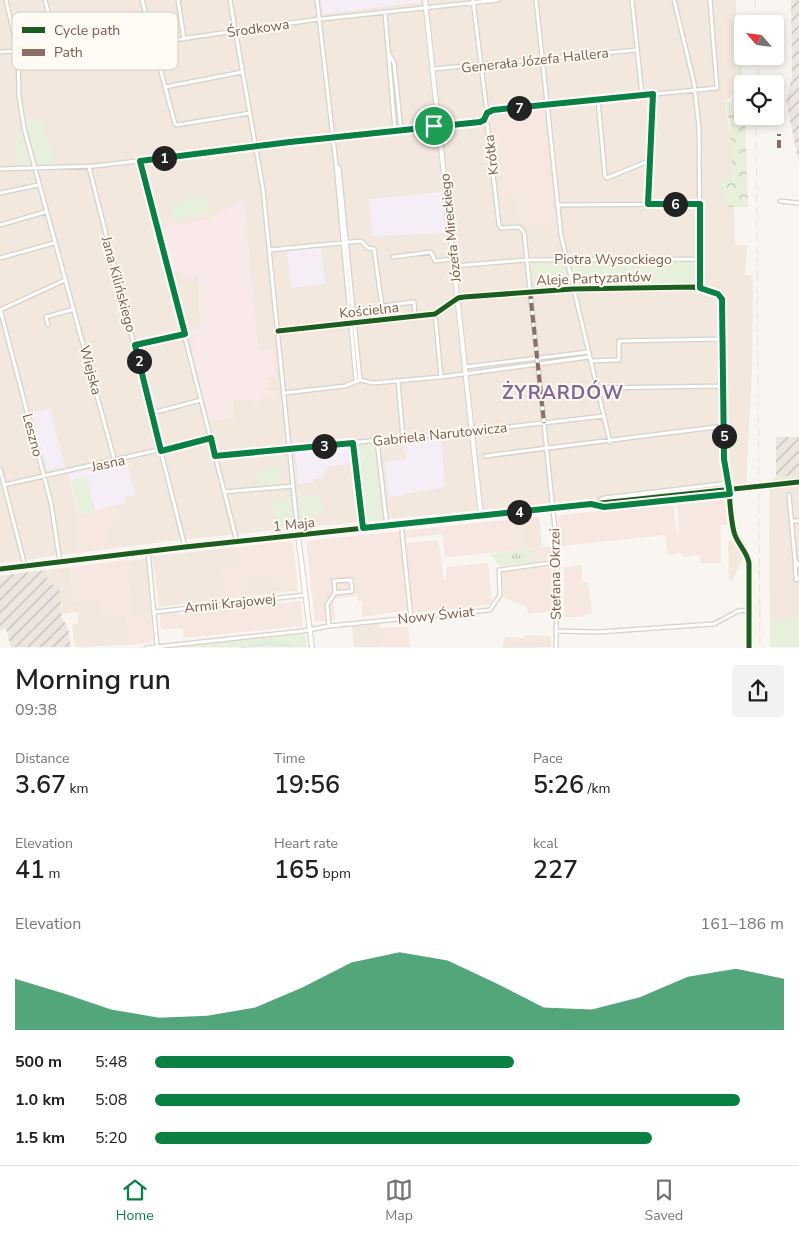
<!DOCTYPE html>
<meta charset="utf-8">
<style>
body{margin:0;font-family:"Nunito Sans",sans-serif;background:#f2f2f2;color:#202124;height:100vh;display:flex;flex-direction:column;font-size:19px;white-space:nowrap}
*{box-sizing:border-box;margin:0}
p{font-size:16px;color:#757577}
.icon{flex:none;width:28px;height:28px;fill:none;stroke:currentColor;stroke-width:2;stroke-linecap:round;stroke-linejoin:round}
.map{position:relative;height:648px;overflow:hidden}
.sheet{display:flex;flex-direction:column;background:#fff;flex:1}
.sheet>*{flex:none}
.needle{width:32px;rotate:298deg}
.buttons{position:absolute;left:734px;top:15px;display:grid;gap:10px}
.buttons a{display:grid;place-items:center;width:50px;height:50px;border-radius:5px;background:#fff;box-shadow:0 2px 8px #0003;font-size:25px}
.pin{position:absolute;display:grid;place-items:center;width:42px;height:42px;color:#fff;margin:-21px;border:2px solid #fff;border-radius:50%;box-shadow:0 1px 5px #0007}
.km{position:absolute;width:25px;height:25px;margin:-12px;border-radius:50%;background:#222;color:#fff;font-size:14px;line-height:25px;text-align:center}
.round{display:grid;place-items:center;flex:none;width:52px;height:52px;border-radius:5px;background:#f2f2f2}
.head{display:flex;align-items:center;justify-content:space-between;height:85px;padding:0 15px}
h1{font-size:28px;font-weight:600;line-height:38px}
.metrics{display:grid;grid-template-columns:repeat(3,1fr);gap:8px;height:85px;padding:5px 15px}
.metrics div{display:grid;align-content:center}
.metrics b{font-size:25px;font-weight:600}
.metrics small{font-size:14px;font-weight:400}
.metrics p{font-size:14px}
.chart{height:140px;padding:10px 15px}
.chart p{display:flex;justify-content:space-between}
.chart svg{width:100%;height:90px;margin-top:5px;fill:#0b8043;opacity:.7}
ul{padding:0 15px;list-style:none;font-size:16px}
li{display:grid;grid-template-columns:80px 60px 1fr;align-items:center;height:38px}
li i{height:12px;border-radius:6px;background:#0b8043}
.tabs{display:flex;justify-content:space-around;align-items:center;height:70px;border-top:1px solid #e0e0e0;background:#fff;font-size:14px;color:#757577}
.tabs a{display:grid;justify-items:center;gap:2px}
.tabs .active{color:#0b8043}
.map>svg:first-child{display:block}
</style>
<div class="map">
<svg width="799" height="648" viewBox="0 0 799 648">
<defs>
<pattern id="industrial-furrows" width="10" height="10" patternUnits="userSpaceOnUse" patternTransform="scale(1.25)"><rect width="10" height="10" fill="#ede5e0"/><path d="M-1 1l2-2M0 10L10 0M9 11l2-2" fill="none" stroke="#c5bdb8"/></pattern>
<pattern id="grass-tufts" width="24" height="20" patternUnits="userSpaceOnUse" patternTransform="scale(1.25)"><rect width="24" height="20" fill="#e7f0db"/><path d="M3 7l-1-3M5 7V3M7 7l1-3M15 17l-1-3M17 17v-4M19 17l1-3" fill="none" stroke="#c0c6b4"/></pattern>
<pattern id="forest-crowns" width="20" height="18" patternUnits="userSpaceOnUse" patternTransform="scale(1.25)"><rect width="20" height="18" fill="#e7f0db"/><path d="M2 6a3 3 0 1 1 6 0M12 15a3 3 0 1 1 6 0" fill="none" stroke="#c0c6b4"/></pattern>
</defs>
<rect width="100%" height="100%" fill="#f9f5f0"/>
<path fill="#f2e8de" d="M0,0H736V92L724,102L732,142L735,245H747L745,275L753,276L752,373L746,484L179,540L0,563Z
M799,475V618L770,623L769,482L776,477Z
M539,517L542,547L524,550L522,526L525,518Z
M728,541H732L744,558L732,580H729Z
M239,547L241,564L222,566L226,599L159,607L152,556Z
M146,558L151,614L132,616L126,561Z
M70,567L74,601L100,598L127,617L130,645L75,647L72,626L78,623V614L73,612L62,614L59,584L48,585L46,570Z
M269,573L277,581L278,593L248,596L246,576Z
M380,624L383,647H354L352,626Z
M524,635L551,636V647L502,648L505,637L524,638Z"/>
<path fill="#f6e8e1" d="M542,109L544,111L556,226L527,228L526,224H519L516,195L500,196L491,119L494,115Z
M724,497L727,525H720L721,563H701L699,555L683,557L682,553L668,555L665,535L561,546L558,517L560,515L673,503L677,534L679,533L677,502Z
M119,506L123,521L107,525L111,540H108L109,549L78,552L74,522L83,516Z
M525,518L524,526L522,527L524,550L445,557L442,534L400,539L409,610L362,617V601H358L357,596L333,599L335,620L315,622L306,541Z
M438,540L444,580H446V567L488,563L492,601L489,605L414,613L412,608L406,547L407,543Z
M289,541L293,543L298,591L278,593L277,581L270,579L269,573L246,576L248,596L226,599L221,566L241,564L239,547Z
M552,546V559L533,562L532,549Z
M126,560L132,616L151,614L153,639L150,643L130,645L127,617L102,620L100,598L74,601L70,567Z
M582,565V582H588L592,613L577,617H564V567Z
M552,566V611L528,614L527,607L504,598L502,576L503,572Z
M301,601L303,626L184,638L183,628L161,630L159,614L178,612L179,615L192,611Z
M408,627L410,647H383L381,628Z"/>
<path fill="url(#industrial-furrows)" d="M791,0H799V164L786,100L792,78Z
M776,437H799V475L776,477Z
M46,570L48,585L59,584L62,618L68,628L71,647H11L6,629L0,630V576Z"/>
<path fill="#f6eef6" d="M321,0H420L421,2L323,14Z
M442,192L445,233L372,236L369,199Z
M321,247L325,284L291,288L287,251Z
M50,409L65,467L47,470L32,413Z
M441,438L445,487L389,497L385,462L406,459L403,442Z
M348,448L350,464L326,467L323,478L313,479V482L298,484L295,453Z
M127,462L135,495L124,498L125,503L78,515L68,474Z"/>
<path fill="#fae9e9" d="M244,199L258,350L273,349L276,377L265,378L267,391H277L278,397L262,398L259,402H254L253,399L233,400L234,418L210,422L192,351L194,338H190L188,331L200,328L198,277L184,278L180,271L173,272L161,227L212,218Z"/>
<path fill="url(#grass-tufts)" d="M532,549L533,562L503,566L498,564L490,554Z"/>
<path fill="url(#forest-crowns)" d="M742,57V116H745L748,207H726L725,197L720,193L718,188L722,180L733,177L730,123L724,102L731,103L736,92L737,59Z"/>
<path fill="#e7f0db" d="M23,109H27L29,119L43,122L53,157L60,165L39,166L36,162Z
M16,133H23L29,163L15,164Z
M208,195L210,213L171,221V205Z
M560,262L564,266L567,281L534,284L532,271L539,263Z
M573,262H696L697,280L692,285L577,286L574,283L569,265Z
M377,445L383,503L380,501L382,521L366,522L355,447Z
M279,467L281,482L258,485L256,469Z
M87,476L95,510L78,513L71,480Z
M318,495L319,502L322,501L323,514L311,516V526H303L299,497Z
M289,498L292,526L276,529L272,500Z
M799,617V647H770V623Z
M303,634L305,635L307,647H177Z"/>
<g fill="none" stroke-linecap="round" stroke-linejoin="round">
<path stroke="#d0e8ea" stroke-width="1" d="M239,648L272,643L278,646L290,644L293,648"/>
<path stroke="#d9cfc7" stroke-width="4" stroke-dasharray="4 2" stroke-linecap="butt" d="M745,488L771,485"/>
<g stroke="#d7d1cb" stroke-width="5.5">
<path id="minor" d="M6,0L18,52L19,96L24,128L115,462
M45,0L58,49
M142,0L175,124L177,125L250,113
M178,0L184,39
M230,0L263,189L298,535
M317,0L336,164L356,381
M473,0L487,113L485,120L487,123L499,225L501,228L519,227L524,232L557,549L556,648
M536,0L561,235L610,442
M632,0L642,95
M674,0L694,83L699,128L700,288
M385,13L395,131
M0,52L153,43L312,20L498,0
M389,54L394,63L401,130
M433,69L637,50
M165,87L242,72
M598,100L605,176L607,178L651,160
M487,113L541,105L717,88L710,0
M140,161L237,542
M336,165L339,168L360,380
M89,167L185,547
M0,169L95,166L485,120
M0,193L38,185
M780,201L799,203
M648,204L653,94
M557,205L700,204
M0,225L45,212
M269,250L361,241L368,248L374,249L382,306L414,302L415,316
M393,257L431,252L435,261L453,259
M0,258L54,243
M454,266L526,260L701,259
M0,309L51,503L60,562
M0,310L65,280
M435,314L441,377
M48,325L46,317L74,309
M278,331L435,314L458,298L464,297L573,289L693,287L720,296L722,302L724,459L729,486
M135,345L185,334
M591,361L619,360V341L723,339
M465,367L588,352
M398,381L403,438
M597,388L724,386
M284,393L345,386L360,380L373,383L441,377L589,357
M152,413L201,400
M377,441L387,526
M353,443L363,528
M215,456L472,431L604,416
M485,456L724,426
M0,469L25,566
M4,485L211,438
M224,492L293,486
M730,492L733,530L746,552L749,563V648
M789,495L795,560L799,566
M592,504L604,498L729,483
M594,505L604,507L730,494
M792,521H799
M401,524L402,530
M402,533L411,618
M148,551L157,645
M795,561L796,580L799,578
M155,612L305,595
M329,626L327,605L335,593L334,581L351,580L352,591L335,593
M556,631L598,632L714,624L738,611L749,610
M146,648L303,631L329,626L490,610L500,595L499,570L557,562"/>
</g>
<g stroke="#d7d1cb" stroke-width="6">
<path id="tertiary" d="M425,0L481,516
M771,485L799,482
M298,535L312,648
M0,569L185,547L745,488"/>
</g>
<use href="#minor" stroke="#fefefd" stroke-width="3"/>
<use href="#tertiary" stroke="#fefefd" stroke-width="4"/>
<path stroke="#e6e3e7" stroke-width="1" stroke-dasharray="8 5" stroke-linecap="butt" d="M755,0L756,24
M758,56L759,84
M756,116L760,648"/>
<g stroke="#d7d1cb" stroke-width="5.5" stroke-linecap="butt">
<path id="minor-bridge" d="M729,486L730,492"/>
</g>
<use href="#minor-bridge" stroke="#fefefd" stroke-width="3"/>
<path stroke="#8d6e63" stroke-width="4" stroke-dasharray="8 4" stroke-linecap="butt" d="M779,148V134
M530,291L544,423"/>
<g stroke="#fffaf3" stroke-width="8">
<path id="cycleway" d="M278,331L435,314L458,298L464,297L573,289L693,287L718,294L722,302L724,459C731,483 728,508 734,532C737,544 747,551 749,563V648
M0,569L185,547L799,482"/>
</g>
<use href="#cycleway" stroke="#1b5e20" stroke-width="5"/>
</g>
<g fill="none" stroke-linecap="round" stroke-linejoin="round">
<g stroke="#fff" stroke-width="10">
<path id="route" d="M653,94L648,204H700V288L718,294L722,299L724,459L730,494L604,507L591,504L363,528L353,443L215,456L211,438L161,451L135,345L185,334L140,161L290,142L480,122L484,120L487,113L493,110Z"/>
</g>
<use href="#route" stroke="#0b8043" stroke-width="6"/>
</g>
<g text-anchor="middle" stroke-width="4" stroke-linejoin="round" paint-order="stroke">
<g font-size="14" fill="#7a5c4d" stroke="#fffaf3">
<text transform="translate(258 28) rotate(-8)" y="5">Środkowa</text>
<text transform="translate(535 60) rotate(-6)" y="5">Generała Józefa Hallera</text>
<text transform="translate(491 155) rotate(-97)" y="5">Krótka</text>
<text transform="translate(450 228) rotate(-96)" y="5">Józefa Mireckiego</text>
<text x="613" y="264">Piotra Wysockiego</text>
<text transform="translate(594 278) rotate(-2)" y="5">Aleje Partyzantów</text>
<text transform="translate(119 284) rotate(75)" y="5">Jana Kilińskiego</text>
<text transform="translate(369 310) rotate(-6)" y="5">Kościelna</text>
<text transform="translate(91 370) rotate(75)" y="5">Wiejska</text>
<text transform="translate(440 434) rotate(-6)" y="5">Gabriela Narutowicza</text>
<text transform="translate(33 435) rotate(75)" y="5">Leszno</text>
<text transform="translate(108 463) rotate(-12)" y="5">Jasna</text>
<text transform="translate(294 524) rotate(-6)" y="5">1 Maja</text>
<text transform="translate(555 574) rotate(-91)" y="5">Stefana Okrzei</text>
<text transform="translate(230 603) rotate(-6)" y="5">Armii Krajowej</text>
<text transform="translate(436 615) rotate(-6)" y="5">Nowy Świat</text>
</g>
<g font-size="19" font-weight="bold" letter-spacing="1" fill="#846695" stroke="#fffaf3">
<text x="563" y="399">ŻYRARDÓW</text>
</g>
</g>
<rect x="12" y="12" width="166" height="58" rx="8" fill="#fffaf3" stroke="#d7cbc1" stroke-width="1"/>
<rect x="22" y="27" width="23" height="6" fill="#1b5e20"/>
<rect x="22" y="49" width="23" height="7" fill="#8d6e63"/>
<g font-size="14" fill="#7a5c4d">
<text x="54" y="35">Cycle path</text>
<text x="54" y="57">Path</text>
</g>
</svg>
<div class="buttons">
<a><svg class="needle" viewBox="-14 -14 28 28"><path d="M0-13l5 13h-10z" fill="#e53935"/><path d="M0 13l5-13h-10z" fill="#757577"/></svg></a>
<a><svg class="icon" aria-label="locate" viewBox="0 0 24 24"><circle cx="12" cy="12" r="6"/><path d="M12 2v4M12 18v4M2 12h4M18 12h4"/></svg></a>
</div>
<div class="pin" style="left:434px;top:126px;background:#1e9e55"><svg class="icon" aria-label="arrive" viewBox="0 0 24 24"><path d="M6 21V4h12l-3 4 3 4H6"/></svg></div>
<b class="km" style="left:164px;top:158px">1</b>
<b class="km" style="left:139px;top:361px">2</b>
<b class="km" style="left:324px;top:446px">3</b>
<b class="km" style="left:519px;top:512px">4</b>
<b class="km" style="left:724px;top:436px">5</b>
<b class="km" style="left:675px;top:204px">6</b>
<b class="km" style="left:519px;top:108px">7</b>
</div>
<section class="sheet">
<div class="head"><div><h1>Morning run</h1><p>09:38</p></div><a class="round"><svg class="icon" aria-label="share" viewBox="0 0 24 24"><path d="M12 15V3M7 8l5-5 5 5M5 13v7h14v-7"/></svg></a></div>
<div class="metrics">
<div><p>Distance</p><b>3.67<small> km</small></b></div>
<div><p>Time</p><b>19:56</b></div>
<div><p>Pace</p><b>5:26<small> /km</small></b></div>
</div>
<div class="metrics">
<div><p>Elevation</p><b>41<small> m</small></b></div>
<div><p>Heart rate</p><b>165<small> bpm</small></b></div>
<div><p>kcal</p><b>227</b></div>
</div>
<div class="chart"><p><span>Elevation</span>161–186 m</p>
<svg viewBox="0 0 160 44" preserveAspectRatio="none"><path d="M0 44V19L10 26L20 34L30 38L40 37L50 33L60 23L70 11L80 6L90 10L100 21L110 33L120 34L130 28L140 18L150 14L160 19V44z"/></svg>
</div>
<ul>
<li><b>500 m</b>5:48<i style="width:57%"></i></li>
<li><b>1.0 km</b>5:08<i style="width:93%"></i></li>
<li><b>1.5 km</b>5:20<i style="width:79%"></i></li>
</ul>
</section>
<nav class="tabs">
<a class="active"><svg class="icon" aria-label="home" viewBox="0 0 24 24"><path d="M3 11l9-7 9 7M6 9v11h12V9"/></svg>Home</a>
<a><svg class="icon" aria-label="map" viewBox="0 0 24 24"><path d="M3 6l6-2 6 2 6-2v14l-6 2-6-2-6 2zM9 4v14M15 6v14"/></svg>Map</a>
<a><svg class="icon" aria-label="saved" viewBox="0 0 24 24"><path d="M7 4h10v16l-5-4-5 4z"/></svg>Saved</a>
</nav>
